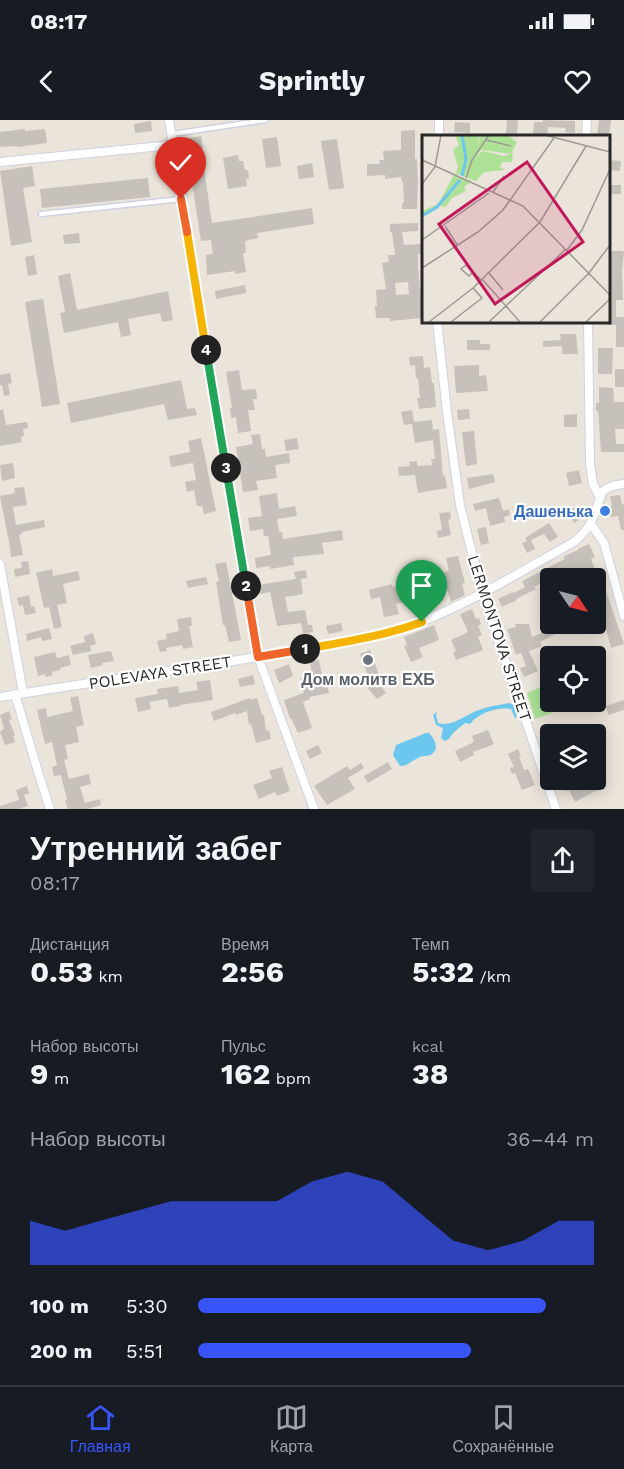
<!DOCTYPE html>
<html lang="ru">
<meta charset="utf-8">
<style>
body{margin:0;font-family:"Work Sans",sans-serif;background:#20242c;color:#f1f3f6;height:100vh;display:flex;flex-direction:column;font-size:22px;white-space:nowrap}
*{box-sizing:border-box;margin:0}
p{font-size:20px;color:#9ea1a6}
.icon{flex:none;width:33px;height:33px;fill:none;stroke:currentColor;stroke-width:2;stroke-linecap:round;stroke-linejoin:round}
.map{position:relative;height:689px;overflow:hidden}
.drawer{display:flex;flex-direction:column;background:#171b24;flex:1}
.drawer>*{flex:none}
.needle{width:39px;rotate:125deg}
.buttons{position:absolute;left:540px;top:448px;display:grid;gap:12px}
.buttons a{display:grid;place-items:center;width:66px;height:66px;border-radius:6px;background:#171b24;box-shadow:0 3px 15px #0003;font-size:30px}
.pin{position:absolute;display:grid;place-items:center;width:51px;height:51px;color:#fff;margin:-62px -26px;border-radius:50% 50% 50% 0;rotate:-45deg;box-shadow:0 0 6px #0007}
.pin .icon{rotate:45deg}
.km{position:absolute;width:30px;height:30px;margin:-15px;border-radius:50%;background:#222;color:#fff;font-size:16px;line-height:30px;text-align:center}
.round{display:grid;place-items:center;flex:none;width:63px;height:63px;border-radius:6px;background:#20242c}
.head{display:flex;align-items:center;justify-content:space-between;height:102px;padding:0 30px}
h1{font-size:33px;font-weight:700;line-height:45px}
.metrics{display:grid;grid-template-columns:repeat(3,1fr);gap:9px;height:102px;padding:6px 30px}
.metrics div{display:grid;align-content:center}
.metrics b{font-size:30px;font-weight:700}
.metrics small{font-size:16px;font-weight:400}
.metrics p{font-size:16px}
.chart{height:168px;padding:12px 30px}
.chart p{display:flex;justify-content:space-between}
.chart svg{width:100%;height:108px;margin-top:6px;fill:#3855fa;opacity:.7}
ul{padding:0 30px;list-style:none;font-size:20px}
li{display:grid;grid-template-columns:96px 72px 1fr;align-items:center;height:45px}
li i{height:15px;border-radius:8px;background:#3855fa}
.status{display:flex;justify-content:space-between;align-items:center;height:42px;padding:0 30px;background:#171b24;direction:ltr}
.status svg{height:16px;fill:currentColor}
header{display:flex;justify-content:space-between;align-items:center;height:78px;padding:0 30px;background:#171b24;font-size:27px;font-weight:700}
.tabs{display:flex;justify-content:space-around;align-items:center;height:84px;border-top:2px solid #363941;background:#171b24;font-size:16px;color:#9ea1a6}
.tabs a{display:grid;justify-items:center;gap:3px}
.tabs .current{color:#3855fa}
.map>svg:first-child{display:block}
</style>
<div class="status"><b>08:17</b><svg viewBox="0 0 49 12"><path d="M0 12V9h3v3zM5 12V6h3v6zM10 12V3h3v9zM15 12V0h3v12zM26 1h20v11H26zM47 4h2v5h-2z"/></svg></div>
<header><svg class="icon" aria-label="back" viewBox="0 0 24 24"><path d="M15 5l-7 7 7 7"/></svg>Sprintly<svg class="icon" aria-label="heart" viewBox="0 0 24 24"><path d="M12 20l-8-8c-3-5 5-10 8-4 3-6 11-1 8 4z"/></svg></header>
<div class="map">
<svg width="624" height="689" viewBox="0 0 624 689">
<rect width="100%" height="100%" fill="#ebe4da"/>
<path fill="#ade296" d="M550,563V582H582L535,599L527,573Z"/>
<path fill="#6cc7ee" d="M509,583L514,585L517,597L515,598L511,589C498,587 478,593 470,604L465,603L453,613L449,619L445,621L441,618L443,608L436,605L433,595L437,592L436,595L438,603C452,608 466,594 479,590C489,586 499,585 509,583Z
M426,613H429C434,618 440,628 432,634C428,637 422,635 418,638C411,641 408,646 400,646L393,635L396,625Z"/>
<path fill="#c6c1ba" fill-rule="evenodd" d="M507,0H518L517,15L506,14Z
M543,0L575,1V13L565,12L566,8L548,7L547,16L533,15L534,2H543Z
M599,0H611L609,16H597Z
M151,1L152,11L135,13L134,4Z
M455,2L470,3V13L454,12Z
M25,9V11L45,9L47,23L17,27V26L0,27V12Z
M415,10V39H417L418,61L417,89H402V83H404L403,62H402L401,57L385,59V55L367,56V44H380L379,40H384L383,31L401,30V11Z
M201,16L203,28H201L212,103L312,88L314,104L257,113L258,118L245,121L246,133H243L246,152L235,154V151L207,155L206,135L213,134L211,120L201,121L185,19Z
M277,17L281,46L266,48L262,19Z
M337,19L344,68L329,70L321,21Z
M238,35L239,41H243L245,50H248L249,59H246L247,66L228,69L223,38Z
M608,40L621,41L620,51L608,50Z
M312,43L314,57L299,59L297,46Z
M32,46L35,66L23,68L32,122L11,126L0,51Z
M148,58L150,77L42,88L40,69Z
M608,65H621V74H608Z
M418,103V111L402,112L404,125L421,124V134H418V146L420,170H422L423,198L390,201V198H376L375,186H377L376,170L386,169L382,143L389,142L388,135H395L392,112H390V104ZM408,162L409,174L396,175L395,163Z
M79,113L80,123L64,124L63,115Z
M608,131H624L622,152L623,180H616V197H624V227H616V205H608Z
M34,135L37,154L28,156L25,137Z
M70,153L77,190L168,171L173,200L162,202L160,193L128,199L131,215L121,217L118,202L64,213L60,193L65,192L58,156Z
M245,165L246,173L216,179L215,171Z
M43,179L60,284L42,287L25,182Z
M560,214H576L578,234H562V226L543,227V221L561,220Z
M467,220H480V224H490V230H467Z
M598,228H613L612,254H598Z
M423,236L424,248L430,247L432,263H434L436,287L419,289L417,278H420L418,258H416L415,245L410,246L409,237Z
M479,245V256L486,255L488,271L456,273L454,246Z
M615,249H624V267H615Z
M239,250L242,270L256,269L257,279H253L255,290H248L251,311L238,313L236,297L231,298L230,288H232L226,252Z
M10,253L12,263L8,264L10,275L4,276L2,265H0V255Z
M181,260L187,289L195,288L197,295L168,300L164,284L71,303L67,283Z
M599,267L613,268L614,282H624V309H615L616,324H624V332H601L598,291H596V283H599Z
M3,289L6,305L27,302L28,308L23,309L24,316L21,317L22,322L0,326V290Z
M469,289L470,299L458,300L457,290Z
M412,290L414,302L432,300L433,310L439,309L443,356L445,355L447,368L418,373L415,355L399,356L398,347L410,346L409,342L417,341V346L432,345L431,339H435L433,320L415,323L412,304L404,305L401,292Z
M577,294V307H564V295Z
M474,311L477,344L466,346L462,312Z
M260,314L262,329H265L266,337L289,333L290,343L275,345L277,358L256,361L258,370L243,372L236,327L253,324L251,315Z
M201,318L216,391L204,394L202,386H197L194,370L187,372L185,362L196,360L193,343L171,347L169,336L190,332L188,321Z
M297,318L299,329L286,331L284,320Z
M13,343L15,358L2,361L0,345Z
M579,350L582,363L569,366L566,353Z
M493,354L495,362L469,369L467,358Z
M24,367L27,385L13,387L16,405L44,400L45,407L22,412V414L19,415L23,435L11,437L10,427L0,376L15,373L14,368Z
M277,373L279,389L295,386L297,396L277,399L279,412H282L283,419L342,410L343,420L322,423L324,434L293,437L294,445L270,449V446L256,448L255,438L271,435L268,416H264L263,409L250,411L248,398L262,396L259,376Z
M620,375L622,385L624,384V410H621L618,396L610,397V395H604L603,389L612,386L610,376Z
M499,378L503,391L509,389L510,395L504,397L505,402L490,406L486,388L475,391L473,384Z
M576,387L582,398L574,403L568,392Z
M450,392L451,399L448,400L451,415L438,418L437,411L442,410L439,393Z
M549,403L558,417L550,422L544,414L531,420L535,429L527,433L522,423L527,421L525,418Z
M486,407L489,423L481,425L477,409Z
M589,424L595,437L591,439L595,450L581,455L583,459H573L571,453L558,459L556,455L534,467L536,469L516,479L517,480L502,487L498,479L513,472L514,473L525,467L522,461L565,439L564,436L578,430V429Z
M458,436L465,463L462,464L465,475L451,482L442,453L449,451L446,438Z
M28,441L30,454L15,457L14,449L22,448L21,442Z
M226,442L241,520L229,522L225,505H223L216,462L219,461L215,444Z
M52,449L53,456L78,451L80,460L63,464L67,483L57,485L62,507L54,509L49,487L44,488L36,453Z
M306,450L307,458L301,459L303,474L285,477L288,492L305,490L308,505H312L313,512L303,514L301,503L277,506L270,472L260,474L258,465L296,459L294,452Z
M596,453H597L602,469L605,468L624,524L611,528L605,505L596,508Z
M206,457L208,464L188,468L186,461Z
M419,461L421,470L419,471L424,489L418,491L414,479L396,484L399,494L384,497L380,477L371,479L369,470L392,464V467Z
M29,475L31,487L34,486L36,493L25,495L23,485L19,486L17,478Z
M472,489L476,499L479,498L481,504L478,506L482,515L478,517L483,530L456,540L453,532L456,531L451,520L468,512L460,494Z
M191,497L192,506H189L193,527L183,529L182,525L166,528L167,531L160,532L157,521L167,519L166,514L179,511L177,499Z
M341,503L343,511L328,514L326,506Z
M515,504H529L532,517L556,506L555,504H574L540,522L542,526L529,531L538,551L524,557L520,548L526,546L521,533L516,535L507,509L516,507Z
M434,505L439,520L419,528L423,537L411,542L404,526L407,525L404,517Z
M49,508L52,519L42,521L41,517L27,521L26,514Z
M93,513L96,524L90,526L91,531L73,535L70,526L85,522L84,516Z
M370,530L380,558L376,559L386,573L377,579L367,567L371,564L360,534Z
M111,531L114,541L102,543L103,545L91,548L88,535Z
M55,532L57,538L69,535L71,545L60,548V550L52,552L53,555L46,557L45,554L38,556L34,537Z
M319,540L323,561H326L329,573L310,577V579L303,582L312,608L298,613L291,598L290,599L284,580L304,573L300,558L312,555L310,541Z
M289,544L293,556L279,563L274,550Z
M253,555L255,564L240,567L238,559Z
M210,560L213,580L180,585V586L169,588L167,579L149,582L151,589L138,592L135,578L158,574L157,569L178,566L179,573L198,570L196,562Z
M78,576L84,605L76,607L79,622L65,625L68,639L64,640L69,659L89,654L91,664L80,667L85,683L100,679L101,685L88,689H68L65,680H67L61,655L54,656L52,647L57,645L52,622L45,624L37,590L46,588L47,597L73,591L70,578Z
M250,578L251,580L257,578L262,595H264L266,611L269,610L271,619L256,623L251,604L249,605L247,591L236,595L235,593L214,601L211,592Z
M624,580V590L608,595L606,586Z
M9,591L12,599L9,600L15,615L13,616L15,622L5,625L0,612L4,609L0,595Z
M488,610L494,624L473,632L474,635L460,642L455,631L474,622L472,616Z
M318,625L322,633L310,639L306,631Z
M518,629L521,636L519,637L524,650L528,649L535,665L522,670L515,653L512,654L510,648L514,647L508,634Z
M388,642L392,649L368,663L364,656Z
M361,643L364,648L348,658L355,669L327,685L314,666L347,646L350,650Z
M282,647L290,671L277,676L275,672L259,679L253,665L272,658L269,651Z
M574,660H579L582,667L593,661L597,670L575,682L569,670L565,671L562,665Z
M27,666L29,673L24,675L28,686L20,689H0V686L19,680L16,670Z"/>
<g fill="none" stroke-linecap="round" stroke-linejoin="round">
<g stroke="#cfd2e2" stroke-width="7">
<path id="service" d="M172,14L266,0
M41,94L181,79"/>
</g>
<g stroke="#cfd2e2" stroke-width="10">
<path id="minor" d="M169,0L258,537L314,689
M439,16V0
M586,16L587,0
M0,42L172,25
M437,201L447,292L460,385L482,473L556,689
M588,201L590,343L593,364L600,378
M591,404L604,423L624,496
M0,444L23,573
M15,574L39,655L50,689
M0,577C91,562 183,550 274,534C314,527 356,523 395,511C459,491 516,454 574,422C595,405 593,394 603,371C609,366 616,365 624,364"/>
</g>
<use href="#service" stroke="#fff" stroke-width="4"/>
<use href="#minor" stroke="#fff" stroke-width="8"/>
</g>
<g fill="none" stroke-linecap="round" stroke-linejoin="round">
<g stroke="#fff" stroke-width="12">
<path id="split-1" d="M305,529C345,522 384,516 422,502"/>
</g>
<g stroke="#fff" stroke-width="12">
<path id="split-2" d="M246,466L258,537L305,529"/>
</g>
<g stroke="#fff" stroke-width="12">
<path id="split-3" d="M226,348L246,466"/>
</g>
<g stroke="#fff" stroke-width="12">
<path id="split-4" d="M206,230L226,348"/>
</g>
<g stroke="#fff" stroke-width="12">
<path id="split-5" d="M187,112L206,230"/>
</g>
<g stroke="#fff" stroke-width="12">
<path id="split-6" d="M181,79L187,112"/>
</g>
<use href="#split-1" stroke="#f5b400" stroke-width="8"/>
<use href="#split-2" stroke="#f0652b" stroke-width="8"/>
<use href="#split-3" stroke="#22a559" stroke-width="8"/>
<use href="#split-4" stroke="#22a559" stroke-width="8"/>
<use href="#split-5" stroke="#f5b400" stroke-width="8"/>
<use href="#split-6" stroke="#f0652b" stroke-width="8"/>
</g>
<circle fill="#3f7fe0" stroke="#fff" stroke-width="2" cx="605" cy="391" r="6"/>
<circle fill="#6b7280" stroke="#fff" stroke-width="2" cx="368" cy="540" r="6"/>
<g text-anchor="middle" stroke-width="4.5" stroke-linejoin="round" paint-order="stroke">
<g font-size="16" font-weight="bold" fill="#366cbe" stroke="#fff" text-anchor="end">
<text x="593" y="397">Дашенька</text>
</g>
<g font-size="16" fill="#282828" stroke="#fff">
<text transform="translate(500 518) rotate(72)" y="6">LERMONTOVA STREET</text>
<text transform="translate(160 552) rotate(-9)" y="6">POLEVAYA STREET</text>
</g>
<g font-size="16" font-weight="bold" fill="#5b616d" stroke="#fff">
<text x="368" y="565">Дом молитв ЕХБ</text>
</g>
</g>
<g transform="translate(422 15)">
<rect width="188" height="188" fill="#ebe4da"/>
<path d="M33,0H57L55,15L58,0H85L95,7L89,19L59,15L53,23L60,16L82,21L91,18L90,27H80L78,32L83,35L62,37L54,46L25,35L34,38L36,32L31,15L37,10ZM32,40L50,46L42,52L44,56L30,63L24,72L18,71L0,82V76L16,69Z" fill="#ade296"/>
<path fill="none" stroke="#6cc7ee" stroke-width="3" d="M40,0L44,24L40,41M0,81L15,72L38,45"/>
<path fill="none" stroke="#9d9993" stroke-width="1.5" d="M123,0L188,17M64,5L89,11M0,25L101,71L188,160M44,43L50,25L67,0M0,49L13,32L19,0M71,57L82,41M23,91L36,111M0,105L67,58M145,115L160,95L188,34M0,133L56,97L81,75L132,3M51,137L47,141L39,134L44,130L59,145M67,138L81,155M60,144L98,187M7,187L51,153L118,87L164,11M29,187L60,163L51,153M67,187L144,114M118,187L167,138L188,110M164,187L188,164"/>
<path fill="#c2185b" fill-opacity="0.15" stroke="#c2185b" stroke-width="3" d="M105,27L161,107L73,169L17,89Z"/>
<rect width="188" height="188" fill="none" stroke="#282828" stroke-width="3"/>
</g>
</svg>
<div class="buttons">
<a><svg class="needle" viewBox="-14 -14 28 28"><path d="M0-13l5 13h-10z" fill="#e53935"/><path d="M0 13l5-13h-10z" fill="#9ea1a6"/></svg></a>
<a><svg class="icon" aria-label="locate" viewBox="0 0 24 24"><circle cx="12" cy="12" r="6"/><path d="M12 2v4M12 18v4M2 12h4M18 12h4"/></svg></a>
<a><svg class="icon" aria-label="layers" viewBox="0 0 24 24"><path d="M12 4l9 5-9 5-9-5zM3 14l9 5 9-5"/></svg></a>
</div>
<div class="pin" style="left:422px;top:502px;background:#1e9e55"><svg class="icon" aria-label="arrive" viewBox="0 0 24 24"><path d="M6 21V4h12l-3 4 3 4H6"/></svg></div>
<div class="pin" style="left:181px;top:79px;background:#d93025"><svg class="icon" aria-label="check" viewBox="0 0 24 24"><path d="M5 12l5 5 9-10"/></svg></div>
<b class="km" style="left:305px;top:529px">1</b>
<b class="km" style="left:246px;top:466px">2</b>
<b class="km" style="left:226px;top:348px">3</b>
<b class="km" style="left:206px;top:230px">4</b>
</div>
<section class="drawer">
<div class="head"><div><h1>Утренний забег</h1><p>08:17</p></div><a class="round"><svg class="icon" aria-label="share" viewBox="0 0 24 24"><path d="M12 15V3M7 8l5-5 5 5M5 13v7h14v-7"/></svg></a></div>
<div class="metrics">
<div><p>Дистанция</p><b>0.53<small> km</small></b></div>
<div><p>Время</p><b>2:56</b></div>
<div><p>Темп</p><b>5:32<small> /km</small></b></div>
</div>
<div class="metrics">
<div><p>Набор высоты</p><b>9<small> m</small></b></div>
<div><p>Пульс</p><b>162<small> bpm</small></b></div>
<div><p>kcal</p><b>38</b></div>
</div>
<div class="chart"><p><span>Набор высоты</span>36–44 m</p>
<svg viewBox="0 0 160 44" preserveAspectRatio="none"><path d="M0 44V26L10 30L20 26L30 22L40 18L50 18L60 18L70 18L80 10L90 6L100 10L110 22L120 34L130 38L140 34L150 26L160 26V44z"/></svg>
</div>
<ul>
<li><b>100 m</b>5:30<i style="width:88%"></i></li>
<li><b>200 m</b>5:51<i style="width:69%"></i></li>
</ul>
</section>
<nav class="tabs">
<a class="current"><svg class="icon" aria-label="home" viewBox="0 0 24 24"><path d="M3 11l9-7 9 7M6 9v11h12V9"/></svg>Главная</a>
<a><svg class="icon" aria-label="map" viewBox="0 0 24 24"><path d="M3 6l6-2 6 2 6-2v14l-6 2-6-2-6 2zM9 4v14M15 6v14"/></svg>Карта</a>
<a><svg class="icon" aria-label="saved" viewBox="0 0 24 24"><path d="M7 4h10v16l-5-4-5 4z"/></svg>Сохранённые</a>
</nav>
